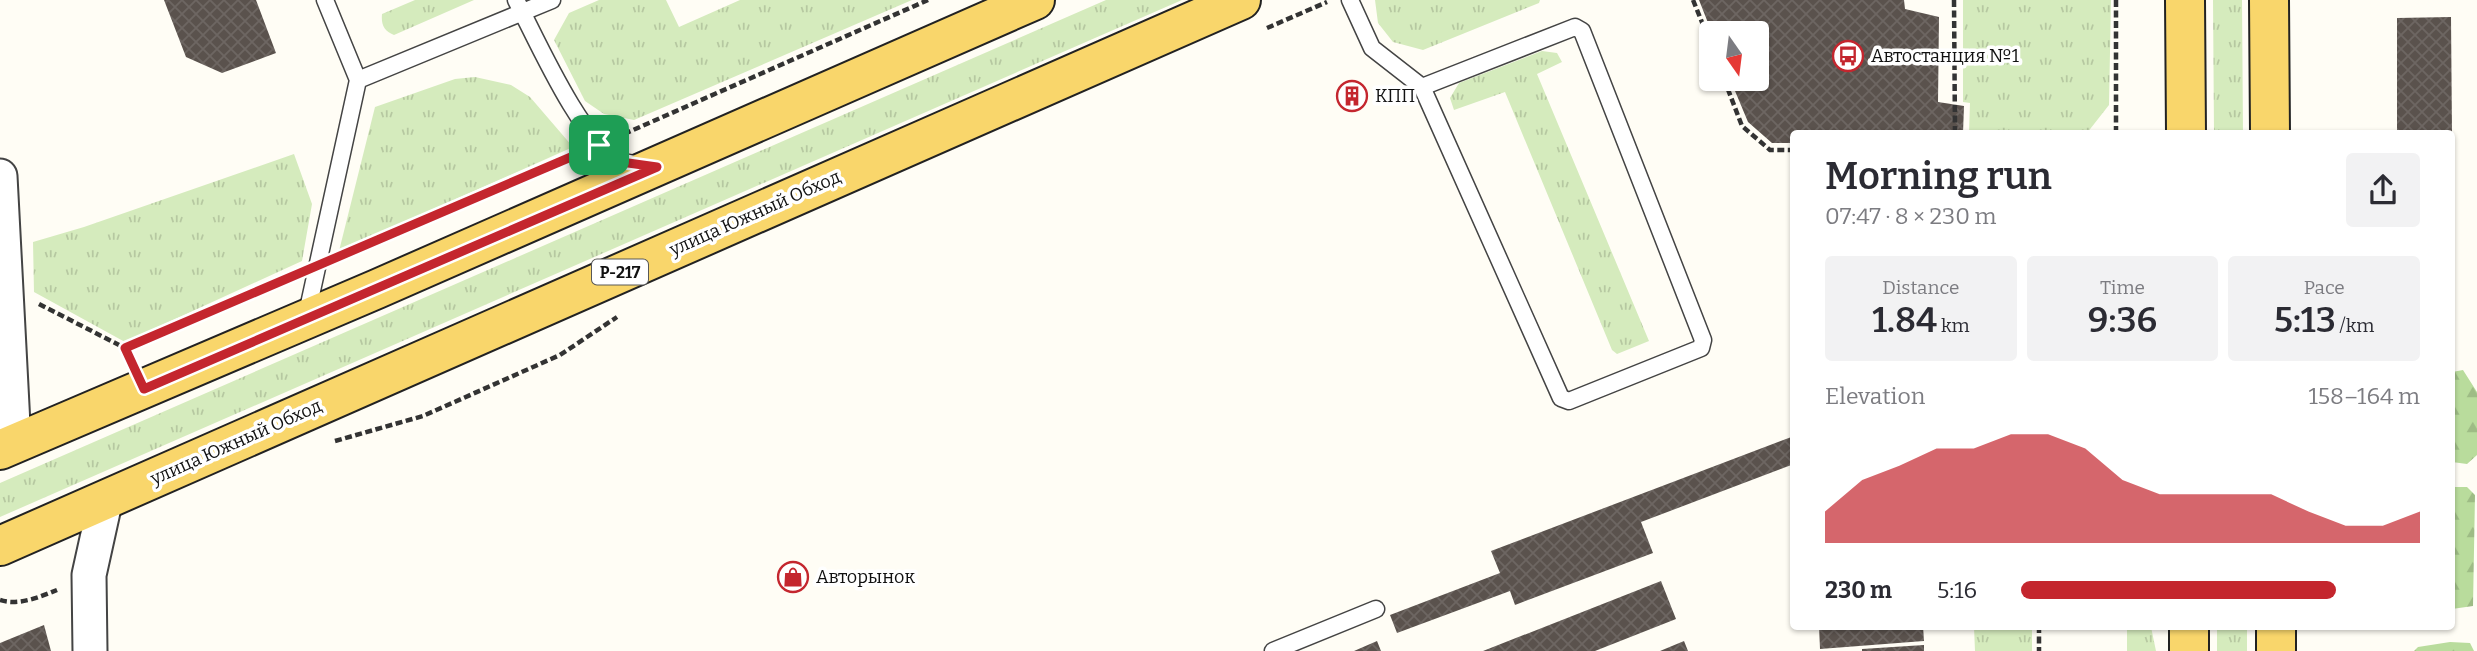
<!DOCTYPE html>
<meta charset="utf-8">
<style>
body{margin:0;font-family:Bitter,serif;background:#f2f2f3;color:#2b2b33;height:100vh;display:flex;flex-direction:column;font-size:26px;white-space:nowrap}
*{box-sizing:border-box;margin:0}
p{font-size:23px;color:#7c7c81}
.icon{flex:none;width:38px;height:38px;fill:none;stroke:currentColor;stroke-width:2;stroke-linecap:round;stroke-linejoin:round}
.map{position:relative;flex:1;overflow:hidden}
.sheet{position:absolute;left:1790px;top:130px;width:665px;height:500px;display:flex;flex-direction:column;background:#fff;border-radius:7px;box-shadow:0 2px 5px #0004}
.sheet>*{flex:none}
.needle{width:46px;rotate:166deg}
.tools{position:absolute;left:1699px;top:21px;display:grid;gap:14px}
.tools a{display:grid;place-items:center;width:70px;height:70px;border-radius:7px;background:#fff;box-shadow:0 2px 5px #0004;font-size:35px}
.pin{position:absolute;display:grid;place-items:center;width:60px;height:60px;color:#fff;margin:-30px;border-radius:14px;box-shadow:0 4px 10px #0006}
.round{display:grid;place-items:center;flex:none;width:74px;height:74px;border-radius:7px;background:#f2f2f3}
.head{display:flex;align-items:center;justify-content:space-between;height:119px;padding:0 35px}
h1{font-size:38px;font-weight:600;line-height:52px}
.stats{display:grid;grid-template-columns:repeat(3,1fr);gap:10px;height:119px;padding:7px 35px}
.stats div{display:grid;align-content:center;border-radius:7px;background:#f2f2f3;text-align:center}
.stats b{font-size:35px;font-weight:600}
.stats small{font-size:19px;font-weight:400}
.stats p{font-size:19px}
.chart{height:196px;padding:14px 35px}
.chart p{display:flex;justify-content:space-between}
.chart svg{width:100%;height:126px;margin-top:7px;fill:#c4262e;opacity:.7}
ul{padding:0 35px;list-style:none;font-size:23px}
li{display:grid;grid-template-columns:112px 84px 1fr;align-items:center;height:52px}
li i{height:18px;border-radius:9px;background:#c4262e}
.map>svg:first-child{display:block}
</style>
<div class="map">
<svg width="2477" height="651" viewBox="0 0 2477 651">
<defs>
<pattern id="grass-tufts" width="24" height="20" patternUnits="userSpaceOnUse" patternTransform="scale(1.75)"><rect width="24" height="20" fill="#d5ebbd"/><path d="M3 7l-1-3M5 7V3M7 7l1-3M15 17l-1-3M17 17v-4M19 17l1-3" fill="none" stroke="#b6c8a1"/></pattern>
<pattern id="forest-firs" width="22" height="20" patternUnits="userSpaceOnUse" patternTransform="scale(1.75)"><rect width="22" height="20" fill="#b9dc9c"/><path d="M5 1l3.5 6h-7zM16 11l3.5 6h-7z" fill="#9ebc85"/></pattern>
<pattern id="building-cross-hatch" width="8" height="8" patternUnits="userSpaceOnUse" patternTransform="scale(1.75)"><rect width="8" height="8" fill="#5a524d"/><path d="M0 0l8 8M0 8l8-8" fill="none" stroke="#6d6662"/></pattern>
</defs>
<rect width="100%" height="100%" fill="#fffdf5"/>
<path fill="url(#grass-tufts)" d="M415,0H474L394,35C384,31 381,25 382,14Z
M599,0H666L679,27L740,0H912L634,120L604,114L585,101L554,40L569,13Z
M1106,0H1182L0,517V483Z
M1375,0H1540L1539,3L1423,50L1393,42L1378,23Z
M1963,0H2111L2109,105L2087,133H1969L1970,103L1963,102Z
M2213,0H2242L2243,133H2214Z
M1542,51L1557,53L1562,62L1537,74L1649,341L1617,354L1612,350L1505,92L1454,110L1450,98L1459,83Z
M475,77L511,85L530,97L573,147L339,251L375,107L455,79Z
M294,154L312,204L302,261L125,342L34,292L33,242L84,227Z
M1974,627H2032V651H1975Z
M2127,627H2151L2156,651H2127Z
M2217,627H2247V651H2217Z"/>
<path fill="url(#forest-firs)" d="M2463,370L2477,392V455L2467,464L2452,462V372Z
M2452,487H2467L2475,495L2473,606L2452,609Z
M2450,642L2470,643L2474,651H2414L2418,647Z"/>
<path fill="url(#building-cross-hatch)" d="M164,0H256L276,53L222,73L186,57Z
M1699,0H1904L1905,9L1939,17L1938,102L1964,106L1963,133H1794V143H1772L1748,122L1730,79H1757V33H1712Z
M2451,17L2452,133H2397V18Z
M1360,82L1366,102L1343,108L1338,89Z
M1794,436V464L1641,522L1653,553L1515,605L1510,591L1397,633L1390,615L1500,573L1491,551Z
M1661,581L1676,619L1595,651H1483Z
M44,625L51,651H0V643Z
M1819,626H1923L1924,641L1820,649Z
M1377,641L1381,651H1354Z
M1684,641L1688,651H1660Z
M1924,645V651H1862V649Z"/>
<g fill="none" stroke-linecap="round" stroke-linejoin="round">
<g stroke="#444" stroke-width="19">
<path id="lane" d="M516,0C537,40 581,141 619,160C625,163 634,164 641,165
M1350,0L1372,48L1422,87L1561,398L1569,401L1701,348L1703,340L1582,31L1575,27L1422,87
M358,80L552,0
M306,318L358,80L325,0
M1273,651L1376,609"/>
</g>
<g stroke="#444" stroke-width="37">
<path id="street" d="M0,176L14,444
M90,651L89,575L106,498"/>
</g>
<g stroke="#222" stroke-width="42">
<path id="primary" d="M2185,0L2186,133
M2269,0L2270,133
M0,450L377,289L1035,0
M0,546L1241,0
M2189,626V651
M2276,626V651"/>
</g>
<path stroke="#333" stroke-width="4.5" stroke-dasharray="7 3.5" stroke-linecap="butt" d="M1693,0L1712,47
M1954,0L1955,133
M2116,0V133
M1267,28L1327,2
M1724,79L1742,126L1770,150H1794
M624,134L928,0
M345,254L578,154
M39,304L125,348L129,357
M125,348L289,279
M335,441L423,416L560,355L617,317
M0,600C18,606 40,597 57,590
M2039,626V651"/>
<use href="#lane" stroke="#fff" stroke-width="16"/>
<use href="#street" stroke="#fff" stroke-width="33"/>
<use href="#primary" stroke="#f9d66b" stroke-width="38"/>
</g>
<g fill="none" stroke-linecap="round" stroke-linejoin="round">
<g stroke="#fff" stroke-width="14">
<path id="route" d="M599,145L621,162L657,167L144,389L125,348Z"/>
</g>
<use href="#route" stroke="#c4262e" stroke-width="9"/>
</g>
<defs>
<g id="bus-ring" transform="scale(1.575)"><circle r="9.5" fill="#fff" stroke="#c4262e" stroke-width="1.5"/><path d="M-5-6H5V4H4V6H2V4H-2V6H-4V4H-5ZM-3.5-4V0h7V-4ZM-3.5 1.2v1.5H-2V1.2ZM2 1.2v1.5H3.5V1.2Z" fill="#c4262e"/></g>
<g id="building-ring" transform="scale(1.575)"><circle r="9.5" fill="#fff" stroke="#c4262e" stroke-width="1.5"/><path d="M-4-6H4V6H1V3H-1V6H-4ZM-2.5-4.3h1.7v1.8h-1.7ZM.8-4.3h1.7v1.8H.8ZM-2.5-1h1.7V.8h-1.7ZM.8-1h1.7V.8H.8Z" fill="#c4262e"/></g>
<g id="shop-ring" transform="scale(1.575)"><circle r="9.5" fill="#fff" stroke="#c4262e" stroke-width="1.5"/><path d="M-5-2.5h2.3a2.7 3.5 0 0 1 5.4 0H5L5.5 6h-11ZM-1.5-2.5h3a1.5 2.3 0 0 0-3 0Z" fill="#c4262e"/></g>
</defs>
<g fill-rule="evenodd">
<use href="#bus-ring" x="1848" y="56"/>
<use href="#building-ring" x="1352" y="96"/>
<use href="#shop-ring" x="793" y="577"/>
</g>
<g text-anchor="middle" stroke-width="7" stroke-linejoin="round" paint-order="stroke">
<rect fill="#fff" stroke="#585858" stroke-width="2" x="592" y="259.5" width="56" height="25" rx="5"/>
<g font-size="16" font-weight="bold" fill="#111">
<text x="620" y="278">Р-217</text>
</g>
<g font-size="18" fill="#111" stroke="#fff" text-anchor="start">
<text x="1871" y="62">Автостанция №1</text>
<text x="1375" y="102">КПП</text>
<text x="816" y="583">Авторынок</text>
</g>
<g font-size="18" fill="#111" stroke="#fff">
<text transform="translate(755 213) rotate(-24)" y="6">улица Южный Обход</text>
<text transform="translate(236 442) rotate(-24)" y="6">улица Южный Обход</text>
</g>
</g>
</svg>
<div class="tools">
<a><svg class="needle" viewBox="-14 -14 28 28"><path d="M0-13l5 13h-10z" fill="#e53935"/><path d="M0 13l5-13h-10z" fill="#7c7c81"/></svg></a>
</div>
<div class="pin" style="left:599px;top:145px;background:#1e9e55"><svg class="icon" aria-label="arrive" viewBox="0 0 24 24"><path d="M6 21V4h12l-3 4 3 4H6"/></svg></div>
<section class="sheet">
<div class="head"><div><h1>Morning run</h1><p>07:47 · 8 × 230 m</p></div><a class="round"><svg class="icon" aria-label="share" viewBox="0 0 24 24"><path d="M12 15V3M7 8l5-5 5 5M5 13v7h14v-7"/></svg></a></div>
<div class="stats">
<div><p>Distance</p><b>1.84<small> km</small></b></div>
<div><p>Time</p><b>9:36</b></div>
<div><p>Pace</p><b>5:13<small> /km</small></b></div>
</div>
<div class="chart"><p><span>Elevation</span>158–164 m</p>
<svg viewBox="0 0 160 44" preserveAspectRatio="none"><path d="M0 44V33L10 22L20 17L30 11L40 11L50 6L60 6L70 11L80 22L90 27L100 27L110 27L120 27L130 33L140 38L150 38L160 33V44z"/></svg>
</div>
<ul>
<li><b>230 m</b>5:16<i style="width:79%"></i></li>
</ul>
</section>
</div>
